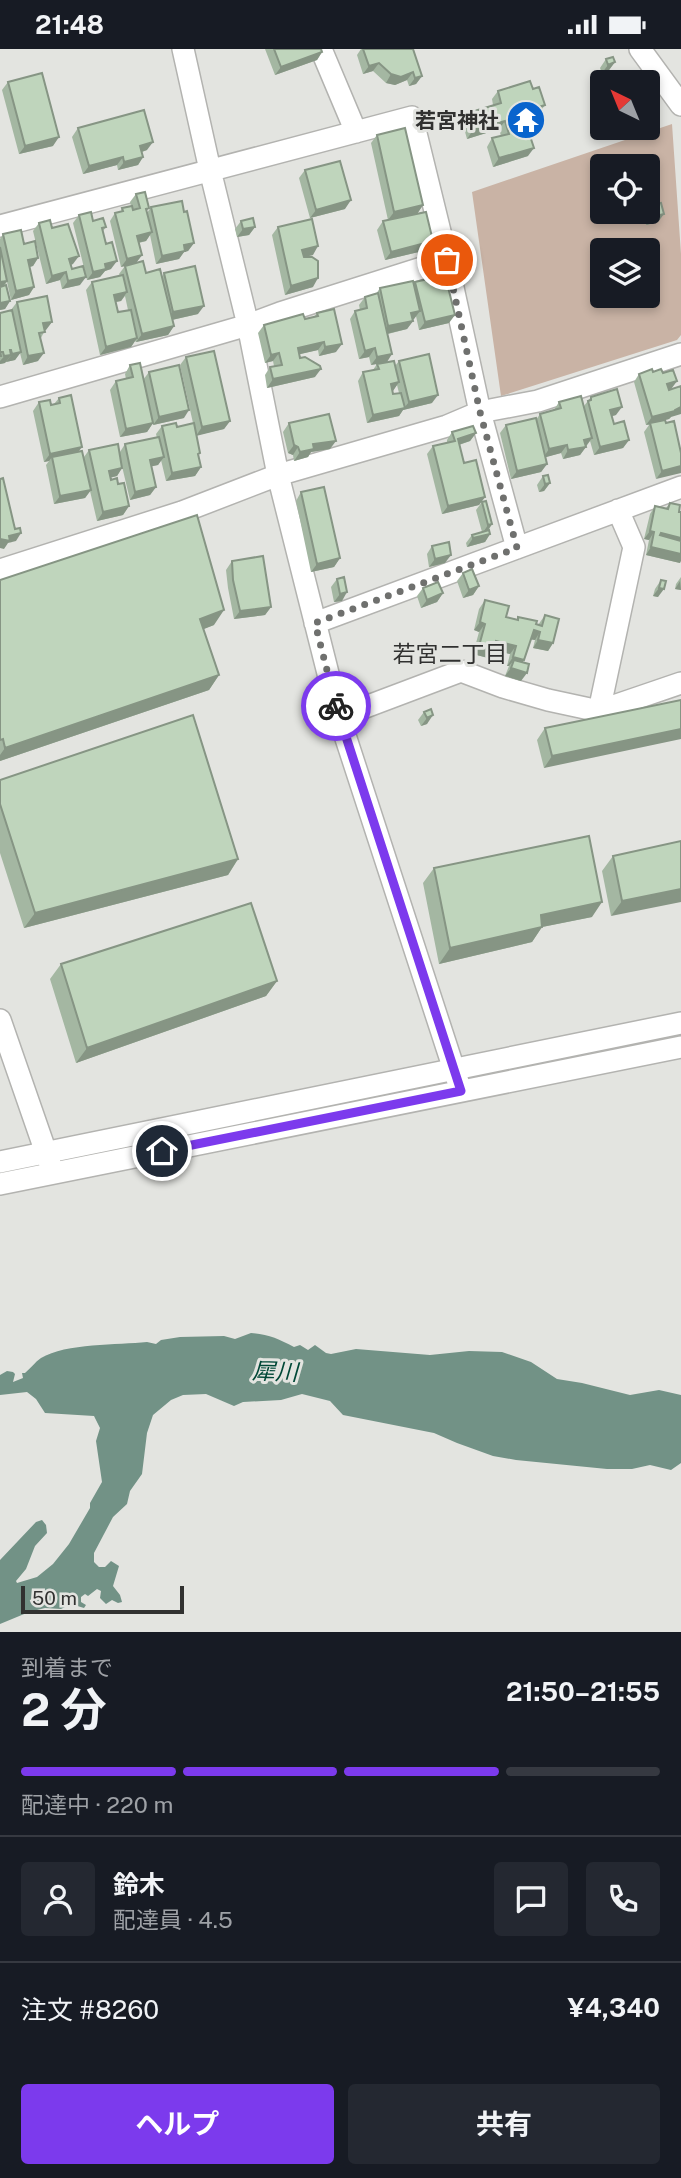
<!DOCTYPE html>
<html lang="ja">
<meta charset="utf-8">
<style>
:root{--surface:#171b24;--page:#242831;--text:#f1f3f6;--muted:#9ea1a6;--line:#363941;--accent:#7c3aed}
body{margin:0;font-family:"Public Sans","Noto Sans JP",sans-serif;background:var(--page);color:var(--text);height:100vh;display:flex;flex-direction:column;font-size:26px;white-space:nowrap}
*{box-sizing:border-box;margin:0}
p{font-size:23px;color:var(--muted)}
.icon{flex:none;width:38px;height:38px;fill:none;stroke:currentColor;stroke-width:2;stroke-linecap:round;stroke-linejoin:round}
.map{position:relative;height:1583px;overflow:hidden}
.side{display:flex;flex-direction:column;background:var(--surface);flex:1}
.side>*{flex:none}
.needle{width:46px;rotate:317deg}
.tools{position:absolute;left:590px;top:21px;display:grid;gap:14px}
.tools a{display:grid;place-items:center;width:70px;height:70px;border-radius:7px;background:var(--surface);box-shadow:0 4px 10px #0003;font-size:35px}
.scale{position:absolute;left:21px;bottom:18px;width:163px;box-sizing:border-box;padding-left:7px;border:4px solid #313130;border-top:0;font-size:19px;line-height:24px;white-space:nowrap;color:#313130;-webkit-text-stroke:5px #e3e4e0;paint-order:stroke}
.pin{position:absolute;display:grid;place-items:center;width:60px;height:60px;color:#fff;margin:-30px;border:4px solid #fff;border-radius:50%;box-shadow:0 2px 7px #0007}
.courier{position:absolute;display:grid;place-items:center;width:70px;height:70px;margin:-35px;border:5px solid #7c3aed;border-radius:50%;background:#fff;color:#222;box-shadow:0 2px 9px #0007}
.overview em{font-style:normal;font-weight:700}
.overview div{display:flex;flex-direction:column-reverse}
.overview{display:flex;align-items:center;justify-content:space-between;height:119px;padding:0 21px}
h1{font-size:46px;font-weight:700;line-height:52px}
.bar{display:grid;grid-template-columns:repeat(4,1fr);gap:10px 7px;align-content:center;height:84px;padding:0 21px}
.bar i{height:9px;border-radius:5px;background:var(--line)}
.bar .active{background:var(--accent)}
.bar p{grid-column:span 4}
.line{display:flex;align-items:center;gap:18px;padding:0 21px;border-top:2px solid var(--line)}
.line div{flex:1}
.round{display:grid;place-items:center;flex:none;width:74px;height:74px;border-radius:7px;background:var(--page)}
.button{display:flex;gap:14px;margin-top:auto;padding:14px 21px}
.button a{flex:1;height:80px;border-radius:7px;background:var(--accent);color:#fff;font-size:28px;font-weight:700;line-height:80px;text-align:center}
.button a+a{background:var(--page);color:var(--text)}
.status{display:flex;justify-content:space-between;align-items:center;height:49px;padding:0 35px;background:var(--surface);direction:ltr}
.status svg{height:19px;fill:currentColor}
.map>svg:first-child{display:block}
.green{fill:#c9b3a5;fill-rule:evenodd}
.water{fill:#729286}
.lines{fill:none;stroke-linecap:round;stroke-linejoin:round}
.minor-casing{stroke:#b3b3b0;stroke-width:24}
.minor{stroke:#fff;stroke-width:21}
.wall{fill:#a4b7a2;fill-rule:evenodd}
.shaded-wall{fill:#869584}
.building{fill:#bfd5bc;stroke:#869584;stroke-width:2}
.done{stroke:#6f706e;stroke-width:7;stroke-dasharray:0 12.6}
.route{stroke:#7c3aed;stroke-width:9}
.labels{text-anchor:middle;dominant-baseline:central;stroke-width:6;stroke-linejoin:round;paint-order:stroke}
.poi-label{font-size:21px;font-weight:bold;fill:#313130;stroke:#e3e4e0;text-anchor:end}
.neighbourhood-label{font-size:23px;fill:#313130;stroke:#e3e4e0}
.water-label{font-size:23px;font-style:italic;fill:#004837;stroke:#e3e4e0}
</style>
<div class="status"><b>21:48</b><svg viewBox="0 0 49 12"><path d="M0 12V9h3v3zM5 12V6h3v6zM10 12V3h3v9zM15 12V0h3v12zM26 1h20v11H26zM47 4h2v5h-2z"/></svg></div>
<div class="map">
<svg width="681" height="1583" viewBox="0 0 681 1583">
<rect width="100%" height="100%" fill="#e3e4e0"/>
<path class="green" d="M672 75 681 205V286L677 291 501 347 472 143ZM602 117H648V163H602ZM602 201H648V247H602Z"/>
<path class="water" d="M251 1284C268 1285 279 1290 294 1298L300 1296 308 1301 315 1296 326 1304 331 1305 356 1300 430 1306 469 1302 502 1303 531 1313 557 1330 582 1334 630 1346 659 1341 681 1346V1414L671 1421 650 1416 632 1420H607L516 1411 493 1407 457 1394 434 1384 343 1366 330 1352 302 1345 281 1351 243 1353 234 1357 206 1345 183 1346 171 1351 153 1366 147 1384 142 1425 130 1442 127 1455 113 1468 94 1504V1513L99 1518H105L111 1512 119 1517 113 1537 120 1546 122 1553 118 1554 112 1551 106 1555 100 1549 101 1542 97 1540 88 1547 85 1545 81 1548V1553L86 1556 84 1559 71 1555 61 1560 45 1559 29 1563 0 1575V1511L36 1473 42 1471 46 1476 47 1484 35 1497 26 1520 16 1532 17 1534 37 1528 53 1515 69 1495 90 1459V1454L102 1433 96 1392 100 1379 94 1367 45 1364 36 1350 27 1343 0 1346V1326L7 1322 13 1323 15 1325 13 1333 23 1329 22 1324H25C31 1319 35 1313 41 1309 66 1294 118 1296 147 1293L156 1295 161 1291 180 1288 224 1287 235 1290Z"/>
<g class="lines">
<g class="minor-casing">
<path id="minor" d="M183 0 210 121 248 276 278 426 339 668 461 1042
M321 0 356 83
M640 0 681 56
M0 177 412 68 447 211 480 363 517 499
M0 348 248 276 280 264 447 211
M0 521 182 463 278 426 447 377 480 363 538 352 681 305
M315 574 681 438
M599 662 634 498 618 461
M339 668 461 622 503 638 548 651 599 662 681 634
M0 971 51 1118
M0 1113 681 974
M0 1135 681 998"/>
</g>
<use href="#minor" class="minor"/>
</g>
<path class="wall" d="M265 0H321L322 3 317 11 275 26Z
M361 0H413L422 27 416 35 409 37 407 31 395 36 386 34 373 22 363 25 357 6Z
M606 10 615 13 609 21 602 24 600 19Z
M8 33 53 97 19 105 2 41Z
M533 40 545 56 540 63 536 77 528 80V107L493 118 487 98 492 89 501 87 499 80 467 90 462 72 468 64 493 56 492 50 498 42Z
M78 79 147 101 142 103 143 108 138 116 118 121 117 116 83 125 72 88Z
M377 86 423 156 417 165 433 192 427 201 385 211 377 181 383 172 388 171 371 94Z
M305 121 345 160 310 169 299 129Z
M136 145 149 159 146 163 147 164 151 158 184 163 194 194 188 202 184 203 179 210 156 215 150 186 146 192 139 194 142 206 136 214 146 224 162 228 164 224 198 265 172 271 174 277 168 286 136 293 135 292 131 298 100 306 86 241 92 233 120 227 119 225 125 217 121 218 110 172 115 164 120 163 122 159 131 157 130 153ZM125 247 128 261 118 263 116 253 121 252Z
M649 156 658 173 646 176 643 164 645 163H648V158Z
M79 166 106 178 103 182 111 220 105 222 100 228 87 231 73 174Z
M241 172 255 178 249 186 237 188 235 180Z
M39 174 52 179 73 215 71 216 72 220 80 236 62 240 60 231 46 235 33 182Z
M278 178 313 206 304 208 313 238 285 246 272 186Z
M3 185 24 195 38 209 33 217 29 218 34 238 29 246 11 251 7 233 4 237 10 252 5 260 0 261V190Z
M415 233 449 274 419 281 416 267 413 271V272L407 280 388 285 387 313 371 316 369 308 359 310 350 270 355 262 360 261 359 256 365 248 376 245 380 239 414 235Z
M17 253 52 273 45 281 41 289 38 312 23 316 20 304 15 311 6 313V312L5 314 0 315V264L11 261Z
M317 264 336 303 319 307 318 301 300 305V309L315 328 267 339 265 326 270 318 274 317 273 312 265 314 258 284 264 276 305 270 314 268Z
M186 308 230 372 224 380 197 386 198 407 201 418 195 427 166 432 161 411 158 416 151 417 156 438 150 446 130 451 121 413 122 419 117 427 110 429 111 431 118 435 129 457 123 466 97 472 90 442 85 449 54 455 46 416 49 412 44 413 33 362 39 353 51 356 54 355 59 349 79 402 84 408 89 401 120 403 125 395 157 389 156 385 162 377 177 378 193 374 180 316Z
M399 312 432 354 403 361 399 367 367 374 358 332 363 323 373 321 377 315 395 317ZM397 336 399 344 393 345 392 342Z
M130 316 143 331 149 323 184 369 153 376V374L147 383 120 388 110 341 116 332 126 330 125 325Z
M653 323 677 332 671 340V368L669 370 665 371 681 404 656 430 644 383 649 376H646L634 333 639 325Z
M591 348 616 366 612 367 614 375 629 391 623 399 594 406 590 392 580 406 563 410 561 404 545 408 547 415 541 423 511 430 500 384 506 376 536 371 540 365 554 361 559 353 584 357Z
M289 374 330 400 311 403 308 408 294 412 293 406 288 404 283 383Z
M452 383 476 384 470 392 459 396 464 414 485 448 479 456 442 465 427 405 433 397 447 394V391Z
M543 427 550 434 544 442 539 443 537 436Z
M301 443 340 509 334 518 311 523 296 452Z
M482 453 492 475 488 482 490 485 485 493 467 498 466 494 472 486 482 483 476 461Z
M670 454 679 463 680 514 646 506 649 491 644 490 650 465 655 457 666 459Z
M432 497 445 514 429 518 427 505Z
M232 512 271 558 265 566 234 570 228 539 226 521Z
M463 524 479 537 473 546 463 549 457 532Z
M681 528V541L675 540 676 535Z
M337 530 342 552 334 553 331 538Z
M0 531 214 576 203 580 219 626 209 641 0 712Z
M661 531 658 548 653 547 655 540Z
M423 539 443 544 437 553 421 559 417 547Z
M485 551 506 568 517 571 518 568 538 576 545 566 553 594 548 602 533 599 535 591 531 590 523 613 521 632 505 627 509 617H507L510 605 493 601 488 609 473 605 479 583 474 581 479 560Z
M681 651 544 719 537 691 545 679Z
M431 660 427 675 421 677 418 671 424 663Z
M0 731 238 810 228 826 24 879 0 804Z
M681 792 611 867 602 822 613 807Z
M434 819 592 868 542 878 532 893 439 915 423 834Z
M61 915 277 932 266 947 76 1014 50 930Z"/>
<path class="shaded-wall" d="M322 3 317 11 275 26 281 18Z
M615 13 609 21 602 24 608 16Z
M379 14 373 22 363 25 369 17Z
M413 23 407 31 395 36 386 34 391 25Z
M422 27 416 35 409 37 415 29Z
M542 69 536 77 513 84 519 76Z
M505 72 499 80 467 90 473 81Z
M59 88 53 97 19 105 25 97Z
M153 93 147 101 135 105 140 97Z
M534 99 528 107 493 118 499 109Z
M123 108 117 116 83 125 89 117Z
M143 108 138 116 118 121 124 113Z
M351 151 345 160 310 169 316 161Z
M423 156 417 165 388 171 394 163Z
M664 165 658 173 646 176 652 168Z
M255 178 249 186 237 188 243 180Z
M152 183 146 192 131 195 137 187Z
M433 192 427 201 385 211 391 203Z
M194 194 188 202 184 203 179 210 156 215 162 207 184 196Z
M318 197 313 206 296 210 302 201Z
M142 206 136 214 121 218 127 210Z
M79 207 73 215 63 218 69 210Z
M38 209 33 217 22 220 28 211Z
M117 212 111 220 105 222 100 228 87 231 93 223 105 215Z
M66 223 60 231 46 235 52 227Z
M86 228 80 236 62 240 68 232Z
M318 229 313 238 285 246 291 237Z
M7 232 1 240H0V233Z
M34 238 29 246 11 251 16 242Z
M127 243 121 252 109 254 114 246Z
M10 252 5 260 0 261V254Z
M204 257 198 265 167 272 173 263Z
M420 262 414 270 405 272 411 264Z
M455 266 449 274 419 281 425 273Z
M413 272 407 280 382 286 388 277Z
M52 273 46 281 38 282 43 274Z
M174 277 168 286 136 293 142 285Z
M137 289 131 298 100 306 106 298Z
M324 293 318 301 292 307 298 299Z
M342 295 336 303 319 307 325 298Z
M375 299 369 308 359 310 365 302Z
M10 301H11L7 306H11L5 314 0 315V312Z
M21 303 15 311 6 313 12 305Z
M44 304 38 312 23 316 28 307Z
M279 304 273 312 265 314 271 306Z
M392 305 387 313 371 316 377 308Z
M321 320 315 328 267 339 273 330Z
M677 332 671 340 661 344 667 335Z
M399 333 393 342 385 343 391 335Z
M438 346 432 354 403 361 399 367 367 374 373 366 404 359 409 353Z
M622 358 616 366 605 369 610 361Z
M681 358V365L671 368 669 370 646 376 652 368Z
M189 361 184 369 153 376 159 368Z
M230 372 224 380 196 387 202 378Z
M153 374 147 383 120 388 126 380Z
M476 384 470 392 452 398 458 390Z
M592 389 586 397 584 391Z
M629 391 623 399 594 406 600 398Z
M336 392 330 400 311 403 308 408 294 412 300 403 313 395Z
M294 396 298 398 293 406 288 404Z
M567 396 561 404 543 409 549 400Z
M82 398 76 406 52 408 49 412 44 413 50 405Z
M586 398 580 406 563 410 568 401Z
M164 408 158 416 144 419 150 411Z
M547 415 541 423 511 430 517 422Z
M681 417V424L656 430 662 422Z
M201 418 195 427 166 432 172 424Z
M122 419 117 427 103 430 109 422Z
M550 434 544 442 539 443 545 435Z
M156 438 150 446 130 451 135 443Z
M91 441 85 449 54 455 60 447Z
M485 448 479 456 442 465 448 457Z
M129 457 123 466 97 472 103 463Z
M492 475 486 484 482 485 488 476Z
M650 482 654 483 649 491 644 490Z
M21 484 16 492 8 494 4 500 0 499V490L9 487Z
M661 484 681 489V499L655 493Z
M490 485 485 493 467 498 473 489Z
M651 498 681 505V512L680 514 646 506Z
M451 506 445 514 429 518 435 510Z
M340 509 334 518 311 523 317 515Z
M680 532 681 541 675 540Z
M479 537 473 546 463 549 469 541Z
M659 539 664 540 658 548 653 547Z
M347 543 342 552 334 553 340 545Z
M443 544 437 553 421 559 427 551Z
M271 558 265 566 234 570 240 562Z
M224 561 214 576 189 586 200 570Z
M480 573 485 575 479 583 474 581Z
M534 581 540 583 535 591 528 590Z
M538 591 553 594 548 602 533 599Z
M496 592 516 597 510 605 493 601 488 609 473 605 479 597Z
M513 608 524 611 519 620 514 611 509 617H507Z
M511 619 527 624 521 632 505 627Z
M219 626 209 641 0 712V706L5 699Z
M433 666 427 675 421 677 427 669Z
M681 680V690L544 719 552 707Z
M238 810 228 826 24 879 35 864Z
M681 840V853L611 867 622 852Z
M602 853 592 868 542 878 532 893 439 915 450 899 541 866Z
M277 932 266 947 76 1014 87 999Z"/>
<path class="building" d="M274 0H321L322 3 281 18Z
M363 0H413L422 27 415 29 413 23 401 28 391 25 379 14 369 17Z
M613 8 615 13 608 16 606 10Z
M42 24 59 88 25 97 8 33Z
M530 32 533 40 539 38 545 56 539 58 542 69 519 76 520 80 527 78 534 99 499 109 492 89 509 85 505 72 473 81 468 64 501 54 498 42Z
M144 61 153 93 140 97 143 108 124 113 123 108 89 117 78 79Z
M405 79 423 156 394 163 377 86Z
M340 112 351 151 316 161 305 121Z
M145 143 149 159 146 160 152 183 137 187 142 206 127 210 115 164 123 162 122 159 132 157 133 161 140 159 136 145Z
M182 152 184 163 187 162 194 194 184 196 185 202 162 207 151 158Z
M661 154 664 165 652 168 649 156Z
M91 163 93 172 103 169 106 178 102 179 106 195 112 193 117 212 105 215 106 220 93 223 79 166Z
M426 163 433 192 391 203 383 172Z
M253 169 255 178 243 180 241 172Z
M312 170 318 197 302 201 304 208H312L318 212V229L291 237 278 178Z
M50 171 52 179 68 175 79 207 69 210 72 220 83 217 86 228 68 232 66 223 52 227 39 174Z
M21 181 24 195 35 192 38 209 28 211 34 238 16 242 3 185Z
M0 198 7 232 0 233Z
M143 212 146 224 160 220 174 277 142 285 125 217Z
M195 217 204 257 173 263 164 224Z
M123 226 127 243 114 246 118 263 131 261 137 289 106 298 92 233Z
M445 226 455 266 425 273 415 233Z
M413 232 420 262 411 264 413 272 388 277 380 239Z
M6 236 10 252 0 254V238Z
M378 244 392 305 377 308 375 299 365 302 355 262 367 259 365 248Z
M47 247 52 273 43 274 45 283 39 284 44 304 28 307 17 253Z
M334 260 342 295 325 298 324 293 298 299 300 309 305 308 320 317 321 320 273 330 270 318 282 316 279 304 271 306 264 276 303 265 305 270 318 267 317 264Z
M12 261 21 303 12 305 11 301H10L11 306 4 307 3 303H0L1 307H0V264Z
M214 302 230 372 202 378 186 308Z
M429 305 438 346 409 353 399 312Z
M394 312 399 333 391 335 393 345 401 344 405 359 373 366 363 323 379 320 377 315Z
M140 314 153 374 126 380 116 332 133 328 130 316Z
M179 316 189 361 159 368 149 323Z
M652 320 653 323 661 320 663 324 673 321 677 332 667 335 669 341 681 337V358L675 361V362L652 368 639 325Z
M617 340 622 358 610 361 614 375 624 372 629 391 600 398 588 352 591 351V348Z
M71 346 82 398 50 405 39 353 50 351 51 356 60 354 59 349Z
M581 347 592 389 584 391 586 398 568 401 567 396 549 400 540 365 561 359 559 353Z
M329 365 336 392 313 395 314 400 300 403 298 398 294 396 289 374Z
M536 369 547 415 517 422 506 376Z
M665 371 666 374 674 372 681 404V417L662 422 650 374Z
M176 374 177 378 194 374 200 404 198 405 201 418 172 424 162 377Z
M473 377 476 384 458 390 464 414 476 411 485 448 448 457 433 397 455 392 452 383Z
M159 388 164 408 150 411 156 438 135 443 125 395Z
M118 395 122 419 109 422 111 431 117 429 118 435 124 434 129 457 103 463 89 401Z
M82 402 91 441 60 447 52 408Z
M548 426 550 434 545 435 543 427Z
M3 429 15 480 20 479 21 484 9 487 10 492 0 490V430Z
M324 438 340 509 317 515 301 443Z
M486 452 492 475 488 476 482 453Z
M670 454 680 456 679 463H681V489L661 484 660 486 681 492V505L651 498 654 483 650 482 655 457 668 460Z
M197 466 224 561 200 570 219 626 5 699 3 690 0 691V531Z
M489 481 490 485 473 489 472 486Z
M449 493 451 506 435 510 432 497Z
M263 507 271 558 240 562 233 531 232 512Z
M472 520 479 537 469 541 463 524Z
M344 528 347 543 340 545 337 530Z
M661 531 666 532 664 540 659 539Z
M438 533 443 544 427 551 423 539Z
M485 551 509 557 506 568 518 571V568L537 572 536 575 542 577 545 566 559 570 553 594 538 591 540 583 534 581 524 611 513 608 516 597 496 592 494 601 479 597 485 575 480 573Z
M514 611 529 615 527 624 511 619Z
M681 651V680L552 707 545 679Z
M431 660 433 666 427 669 424 663Z
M193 666 238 810 35 864 0 755V731Z
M589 787 602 853 541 866 542 878 450 899 434 819Z
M681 792V840L622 852 613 807Z
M251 854 277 932 87 999 61 915Z"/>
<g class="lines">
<path class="done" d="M336 657 315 574 517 499 480 363 447 211"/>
<path class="route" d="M162 1102 461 1042 336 657"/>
</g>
<defs>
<g id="temple-disc" transform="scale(2.0125)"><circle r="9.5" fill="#0964cd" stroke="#e3e4e0"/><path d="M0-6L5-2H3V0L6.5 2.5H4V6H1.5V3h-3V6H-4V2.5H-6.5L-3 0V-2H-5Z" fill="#fff"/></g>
</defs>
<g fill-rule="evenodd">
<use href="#temple-disc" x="526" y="71"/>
</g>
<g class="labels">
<g class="poi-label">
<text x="499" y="71">若宮神社</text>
</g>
<g class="neighbourhood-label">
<text x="450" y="604">若宮二丁目</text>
</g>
<g class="water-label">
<text transform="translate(275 1322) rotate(2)">犀川</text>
</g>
</g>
</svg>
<div class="tools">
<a><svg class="needle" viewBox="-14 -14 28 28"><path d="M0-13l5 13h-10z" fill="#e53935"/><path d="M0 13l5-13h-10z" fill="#9ea1a6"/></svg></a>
<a><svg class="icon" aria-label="locate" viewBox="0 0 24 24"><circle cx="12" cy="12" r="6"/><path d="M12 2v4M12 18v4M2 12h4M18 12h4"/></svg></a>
<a><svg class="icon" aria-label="layers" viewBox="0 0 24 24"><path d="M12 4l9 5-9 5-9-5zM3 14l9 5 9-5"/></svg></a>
</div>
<div class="scale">50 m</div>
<div class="pin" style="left:447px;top:211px;background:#ea580c"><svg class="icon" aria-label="bag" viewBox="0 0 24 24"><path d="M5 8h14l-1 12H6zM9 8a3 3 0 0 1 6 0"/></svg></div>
<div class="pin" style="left:162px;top:1102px;background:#1f2937"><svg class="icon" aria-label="home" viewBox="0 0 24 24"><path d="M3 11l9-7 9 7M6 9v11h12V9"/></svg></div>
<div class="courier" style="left:336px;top:657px"><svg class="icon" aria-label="bike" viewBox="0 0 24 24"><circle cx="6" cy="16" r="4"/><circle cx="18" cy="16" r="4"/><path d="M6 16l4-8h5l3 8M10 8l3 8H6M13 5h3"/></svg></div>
</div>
<section class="side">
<div class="overview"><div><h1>2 分</h1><p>到着まで</p></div><em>21:50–21:55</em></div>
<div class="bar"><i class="active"></i><i class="active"></i><i class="active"></i><i></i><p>配達中 · 220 m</p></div>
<div class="line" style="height:126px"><a class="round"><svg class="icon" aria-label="person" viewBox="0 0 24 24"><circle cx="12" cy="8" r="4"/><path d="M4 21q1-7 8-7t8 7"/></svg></a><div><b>鈴木</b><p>配達員 · 4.5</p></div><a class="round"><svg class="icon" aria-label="chat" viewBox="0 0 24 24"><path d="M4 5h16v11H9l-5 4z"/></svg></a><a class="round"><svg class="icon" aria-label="phone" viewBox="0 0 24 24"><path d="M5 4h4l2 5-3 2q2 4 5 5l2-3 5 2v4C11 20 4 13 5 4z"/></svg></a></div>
<div class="line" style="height:91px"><div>注文 #8260</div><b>¥4,340</b></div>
<div class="button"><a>ヘルプ</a><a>共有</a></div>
</section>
